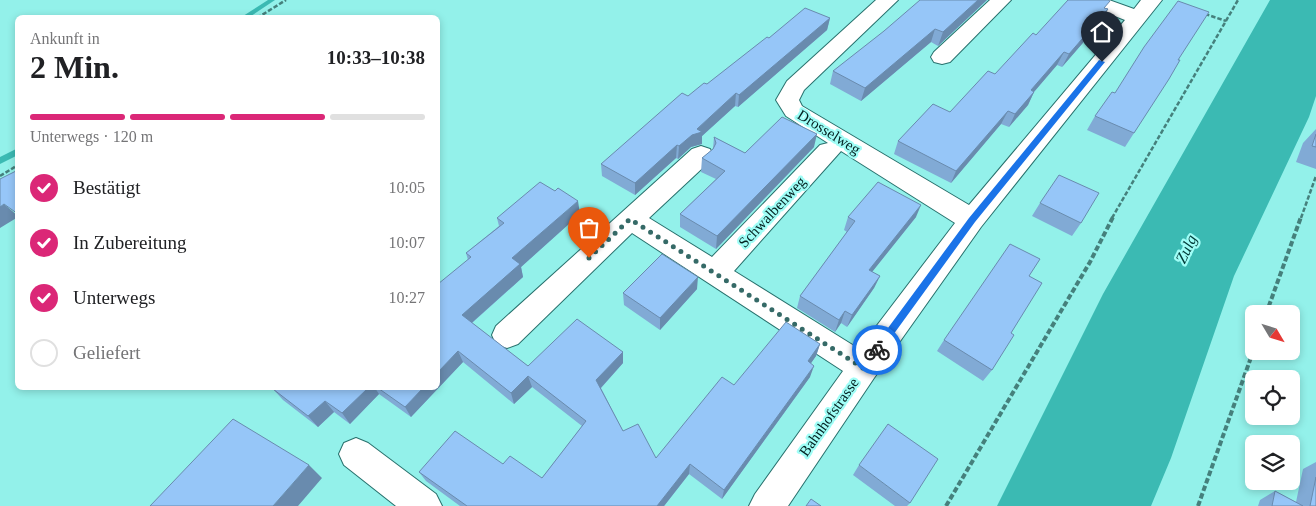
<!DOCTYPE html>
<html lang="de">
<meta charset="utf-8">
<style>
:root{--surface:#fff;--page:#f6f6f6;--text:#202124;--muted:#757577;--line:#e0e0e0;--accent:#db2777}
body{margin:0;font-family:Georgia,serif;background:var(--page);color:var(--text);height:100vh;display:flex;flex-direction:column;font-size:19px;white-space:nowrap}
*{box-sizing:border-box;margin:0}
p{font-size:16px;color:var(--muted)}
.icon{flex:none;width:28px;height:28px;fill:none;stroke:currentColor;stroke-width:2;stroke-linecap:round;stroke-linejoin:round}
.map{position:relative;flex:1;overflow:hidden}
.drawer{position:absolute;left:15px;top:15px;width:425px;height:375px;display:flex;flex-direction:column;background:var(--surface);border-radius:8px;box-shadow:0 2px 8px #0003}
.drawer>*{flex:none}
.needle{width:32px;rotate:128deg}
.tools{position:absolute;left:1245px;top:305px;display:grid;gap:10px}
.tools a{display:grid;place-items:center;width:55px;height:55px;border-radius:8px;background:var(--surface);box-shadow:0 2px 8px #0003;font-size:25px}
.pin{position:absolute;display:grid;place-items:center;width:42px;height:42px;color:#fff;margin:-51px -21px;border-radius:50% 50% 50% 0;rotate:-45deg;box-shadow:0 0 5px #0007}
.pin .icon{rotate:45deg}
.courier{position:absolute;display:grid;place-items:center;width:50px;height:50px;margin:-25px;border:4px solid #1a73e8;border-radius:50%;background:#fff;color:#222;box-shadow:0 1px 6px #0007}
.overview em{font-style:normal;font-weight:600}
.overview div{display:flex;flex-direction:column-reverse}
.overview{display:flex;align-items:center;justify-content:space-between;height:85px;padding:0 15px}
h1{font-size:32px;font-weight:600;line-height:38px}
.bar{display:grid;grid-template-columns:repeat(4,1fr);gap:8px 5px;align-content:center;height:60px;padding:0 15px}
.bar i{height:6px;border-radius:4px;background:var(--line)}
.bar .active{background:var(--accent)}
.bar p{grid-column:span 4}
ol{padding:0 15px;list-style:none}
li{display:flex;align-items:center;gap:15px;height:55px}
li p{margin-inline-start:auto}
li .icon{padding:5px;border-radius:50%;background:var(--accent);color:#fff;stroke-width:4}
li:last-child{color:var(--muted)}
li i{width:28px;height:28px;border:2px solid var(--line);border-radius:50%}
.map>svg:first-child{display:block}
.water{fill:#3bbab3}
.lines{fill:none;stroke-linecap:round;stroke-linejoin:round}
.stream{fill:#3bbab3;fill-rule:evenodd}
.minor-casing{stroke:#28716d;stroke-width:2}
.path-far1{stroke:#45807c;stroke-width:2.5;stroke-dasharray:4.5 2;stroke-linecap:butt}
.path{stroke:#45807c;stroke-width:4;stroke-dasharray:5.5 2.5;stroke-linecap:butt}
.minor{fill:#fff;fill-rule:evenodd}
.wall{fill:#81aad5}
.shaded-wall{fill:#698bae}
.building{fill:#96c6f8;stroke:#698bae}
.route{fill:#1a73e8}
.done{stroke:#356a67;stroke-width:5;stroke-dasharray:0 9}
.labels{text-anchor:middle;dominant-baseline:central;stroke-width:4.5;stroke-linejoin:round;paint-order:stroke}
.street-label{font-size:15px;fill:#032120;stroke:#a0fef7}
.water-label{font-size:16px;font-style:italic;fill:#003a37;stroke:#a0fef7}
</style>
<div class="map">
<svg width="1316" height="506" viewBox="0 0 1316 506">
<rect width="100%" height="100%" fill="#93f1ea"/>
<path class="water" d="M1270 0H1316V96L1309 117 1234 276 1171 458 1151 506H997L1103 294Z"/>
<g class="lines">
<path class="stream" d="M268 0H275L248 18H240Z
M18 148V155L0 164V157Z"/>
<g class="minor-casing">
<path id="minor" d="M876 0H898L804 90 799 100 802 106 969 205 1125 20 1084 4 1081 0H1109L1134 9 1141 0H1162L981 227 874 378 788 506H749L755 494 843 371 632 233 518 344 507 348 496 344 492 335 496 326 692 149 701 146 710 149 713 155 710 161 649 218 712 257 820 145 828 143 786 116 776 100 787 81ZM841 151 955 223 859 349 734 271Z
M990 0H1011L950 62 942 64 934 62 931 57 934 52Z
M356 438 368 443 436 494 442 506H396L344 465 339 454 344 443Z"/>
</g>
<path class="path-far1" d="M1205 14 1226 21
M257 18 286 0
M0 176 18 165
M1112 218 1238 0
M1301 218 1316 176"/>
<path class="path" d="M1266 314 1301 217
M946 506 1090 262 1113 217
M1198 506 1254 349"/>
<use href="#minor" class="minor"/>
</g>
<path class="wall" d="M987 0 938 46 931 42 861 101 830 84 833 71Z
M1106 8 1108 9 1101 22 1062 67 1057 65 1034 92 1028 105 1009 127 1001 124 951 183 894 154 898 141 950 112 995 74Z
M830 18 827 30 738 107 735 106 702 136V144L691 147 678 159 676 158 635 195 602 176 601 164 769 38Z
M1178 60 1134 133 1125 147 1087 130 1095 116 1115 93Z
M1316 129V169L1296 162 1303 143Z
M714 137 745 153 814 147 716 249 680 227V214L716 179 701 172 702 158 713 149Z
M1040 203 1081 223 1072 236 1032 216Z
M580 214 521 267 523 277 472 323 528 366 623 352V363L601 388 623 431 656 458 734 385 820 344 816 356 811 363 810 377 722 499 689 474 664 506H460L426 481 419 472 503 464 542 478 582 426 532 387 514 404 463 362 411 417 379 394 350 424 334 412 318 427 283 400 273 389 275 388H438L468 260 466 253 499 226 497 218Z
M848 217H916L872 272 880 276 874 288 847 327 841 323 835 332 797 308 800 296 847 232 844 230Z
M1029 276 1011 333 992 370 983 381 937 351 944 340Z
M697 289 660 330 624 305 623 293Z
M1316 462V506H1258L1260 500 1275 491 1296 502 1303 469Z
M859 465 910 503 907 506H895L853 475Z"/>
<path class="shaded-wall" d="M978 0H987L938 46 943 32Z
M1108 9 1101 22 1062 67 1069 54Z
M830 18 827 30 738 107 739 95Z
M935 29 931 42 861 101 865 88Z
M1064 52 1057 65 1027 100 1034 92 1028 105 1009 127 1015 114 1031 90Z
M736 93 735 106 702 136V144L691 147 678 159 679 146Z
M1008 111 1001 124 951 183 956 171Z
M817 134 814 147 716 249 717 236Z
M677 145 676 158 635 195V183Z
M578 201 580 214 521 267 523 277 467 327 462 315 512 258Z
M4 204 18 216V217L0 228V207Z
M921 205 916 217 864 282 869 270Z
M880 276 874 288 847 327 852 315Z
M698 277 697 289 660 330V318Z
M845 311 841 323 835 332 839 320Z
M820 344 816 356 804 373 808 361Z
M458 351 463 362 411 417 405 407 423 388H438V372Z
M623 352V363L598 391 596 380Z
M814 366 810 377 722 499 724 490Z
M528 376 532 387 514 404 511 393Z
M368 388H375L379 394 350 424 342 413Z
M325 401 334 412 318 427 308 416Z
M690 464 689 474 664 506H657Z
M309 465 322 478 298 506H273Z"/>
<path class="building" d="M920 0H978L943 32 935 29 865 88 833 71 884 31Z
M1068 0H1108L1110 1 1104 8 1108 9 1069 54 1064 52 1031 90 1034 92 1015 114 1008 111 956 171 898 141 933 104 950 112 988 71 995 74 1033 33 1036 35Z
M1178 1 1209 12 1178 60H1180L1169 79 1134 133 1095 116 1112 92 1115 93 1144 47Z
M805 8 830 18 739 95 736 93 697 129 702 132 692 135 679 146 677 145 635 183 601 164 682 93 688 96 704 83 707 84 767 37 769 38Z
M782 117 817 134 717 236 680 214 725 171 702 158 713 149 716 143 714 137 745 153Z
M1316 134V147L1312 146Z
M18 170V214L4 204 0 207V179Z
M1059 175 1099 193 1081 223 1040 203Z
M540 182 555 191 558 188 578 201 512 258 520 264 462 315 528 366 577 319 623 352 596 380 623 431 638 424 656 458 722 377 734 385 786 322 820 344 808 361 814 366 724 490 690 464 657 506H467L419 472 455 431 503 464 510 456 542 478 586 421 528 376 511 393 458 351 438 372V284L471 257 466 253 504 223 497 218Z
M878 182 921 205 869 270 880 276 852 315 845 311 839 320 800 296 855 221 848 217Z
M1010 244 1040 259 1029 276 1042 283 1011 333 1014 335 992 370 944 340Z
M662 254 698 277 660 318 623 293Z
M275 388H368L342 413 325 401 308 416 273 389Z
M378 388H423L405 407Z
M233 419 309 465 273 506H150Z
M888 424 938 459 910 503 859 465Z
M1316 477V506H1310Z
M1275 491 1303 506H1272Z
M811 499 821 506H806Z"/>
<path class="route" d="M1099 60 1105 62 975 222 880 353H874V347L969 218Z"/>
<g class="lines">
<path class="done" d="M589 258 630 219 863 368 877 350"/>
</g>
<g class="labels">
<g class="street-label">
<text transform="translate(829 132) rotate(32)">Drosselweg</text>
<text transform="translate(772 212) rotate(-47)">Schwalbenweg</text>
<text transform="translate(829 417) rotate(-55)">Bahnhofstrasse</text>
</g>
<g class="water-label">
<text transform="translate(1186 249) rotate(-65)">Zulg</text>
</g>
</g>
</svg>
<div class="tools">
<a><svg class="needle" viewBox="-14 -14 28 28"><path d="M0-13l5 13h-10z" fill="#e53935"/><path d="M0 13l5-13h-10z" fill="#757577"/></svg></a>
<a><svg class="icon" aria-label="locate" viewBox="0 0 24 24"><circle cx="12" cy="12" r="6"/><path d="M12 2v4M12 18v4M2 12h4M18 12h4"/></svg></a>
<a><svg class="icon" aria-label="layers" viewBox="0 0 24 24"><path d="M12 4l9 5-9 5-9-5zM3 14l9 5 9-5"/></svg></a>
</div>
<div class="pin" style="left:589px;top:258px;background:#ea580c"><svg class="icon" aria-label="bag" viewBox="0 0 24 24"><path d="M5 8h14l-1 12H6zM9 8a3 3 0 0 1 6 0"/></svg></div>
<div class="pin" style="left:1102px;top:62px;background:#1f2937"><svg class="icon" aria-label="home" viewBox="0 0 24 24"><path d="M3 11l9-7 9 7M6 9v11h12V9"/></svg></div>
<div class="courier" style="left:877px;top:350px"><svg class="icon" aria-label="bike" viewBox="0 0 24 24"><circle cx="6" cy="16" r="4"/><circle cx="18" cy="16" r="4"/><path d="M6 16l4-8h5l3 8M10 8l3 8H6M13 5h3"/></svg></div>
<section class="drawer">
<div class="overview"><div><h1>2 Min.</h1><p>Ankunft in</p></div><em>10:33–10:38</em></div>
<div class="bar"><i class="active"></i><i class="active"></i><i class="active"></i><i></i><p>Unterwegs · 120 m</p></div>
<ol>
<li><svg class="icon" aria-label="check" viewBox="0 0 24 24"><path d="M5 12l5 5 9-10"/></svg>Bestätigt<p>10:05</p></li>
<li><svg class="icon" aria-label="check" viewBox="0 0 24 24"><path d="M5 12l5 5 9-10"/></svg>In Zubereitung<p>10:07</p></li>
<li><svg class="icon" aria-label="check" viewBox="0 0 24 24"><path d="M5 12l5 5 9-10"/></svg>Unterwegs<p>10:27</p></li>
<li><i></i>Geliefert</li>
</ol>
</section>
</div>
